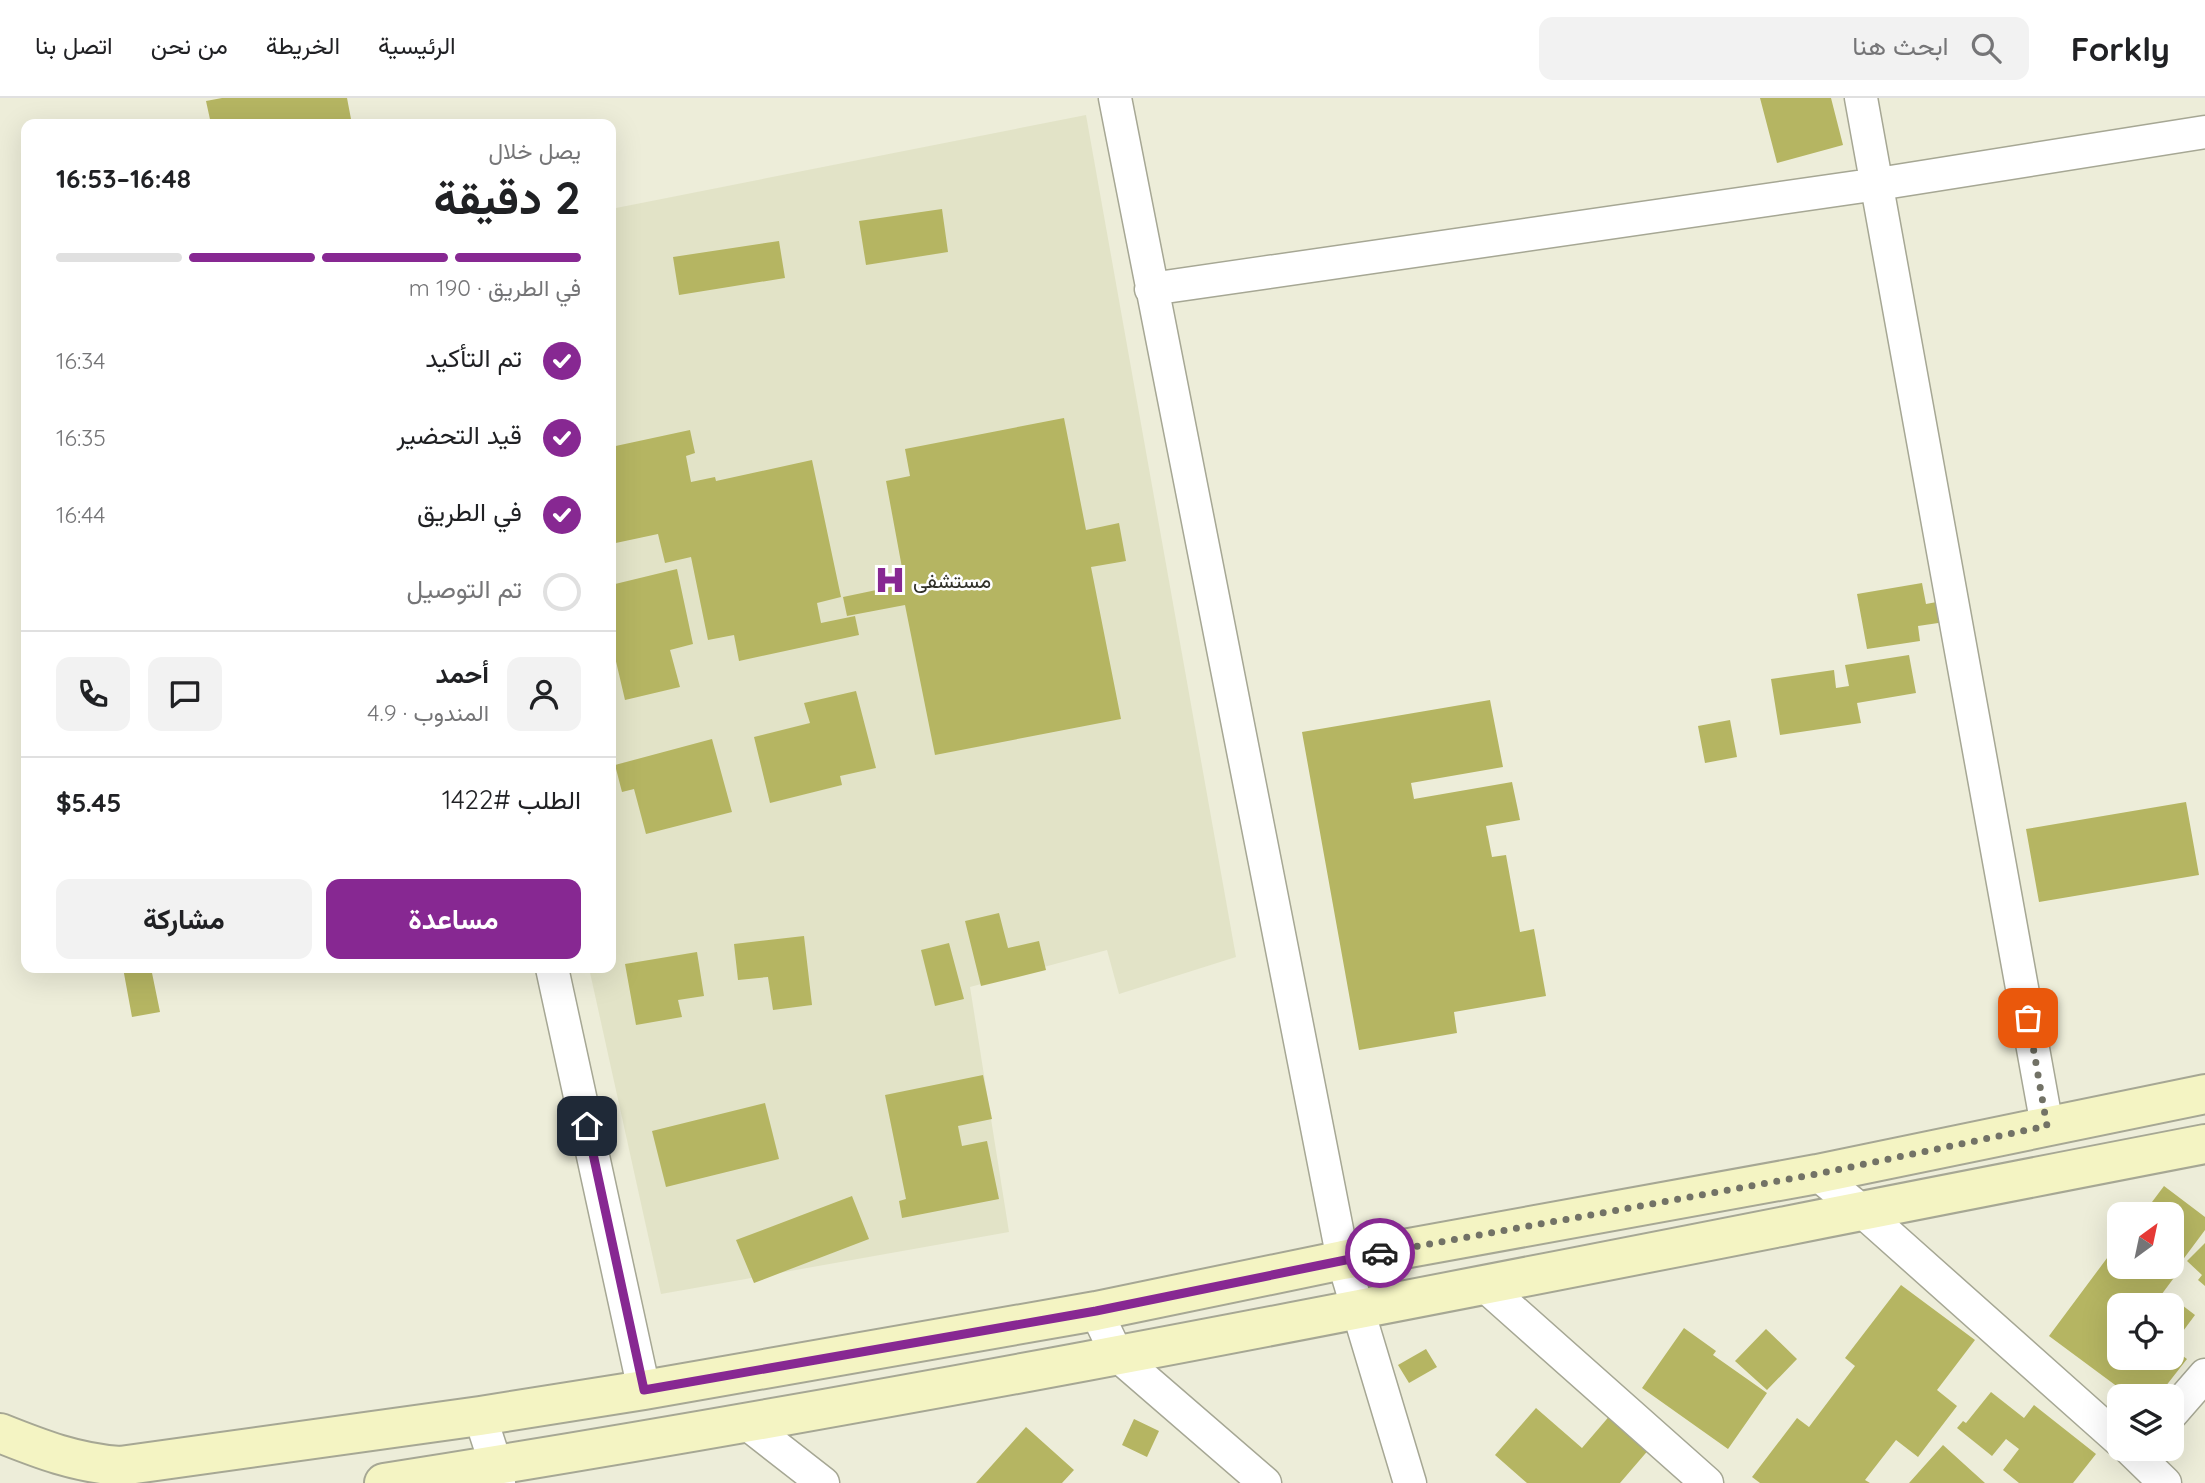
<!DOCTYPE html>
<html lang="ar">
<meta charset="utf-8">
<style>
:root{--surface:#fff;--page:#f2f2f2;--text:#202124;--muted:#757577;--line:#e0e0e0;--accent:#872892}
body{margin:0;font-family:Quicksand,Vazirmatn,sans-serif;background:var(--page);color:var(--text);direction:rtl;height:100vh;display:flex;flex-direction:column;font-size:26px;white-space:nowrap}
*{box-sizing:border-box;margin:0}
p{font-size:23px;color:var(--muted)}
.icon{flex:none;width:38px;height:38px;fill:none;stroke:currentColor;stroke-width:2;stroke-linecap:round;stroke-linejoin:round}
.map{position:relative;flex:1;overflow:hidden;direction:ltr}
.panel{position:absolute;left:21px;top:21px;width:595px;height:854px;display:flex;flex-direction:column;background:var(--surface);border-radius:14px;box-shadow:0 7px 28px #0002;direction:rtl}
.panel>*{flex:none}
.needle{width:46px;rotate:33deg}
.tools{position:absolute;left:2107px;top:1104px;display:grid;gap:14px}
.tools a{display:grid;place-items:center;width:77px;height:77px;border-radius:14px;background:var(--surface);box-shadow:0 7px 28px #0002;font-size:35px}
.pin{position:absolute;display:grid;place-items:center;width:60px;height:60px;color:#fff;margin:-30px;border-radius:14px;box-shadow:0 4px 10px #0006}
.courier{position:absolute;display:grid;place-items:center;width:70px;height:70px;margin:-35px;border:5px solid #872892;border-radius:50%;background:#fff;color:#222;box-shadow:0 2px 9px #0007}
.summary em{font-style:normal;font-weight:700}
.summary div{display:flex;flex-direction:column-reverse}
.summary{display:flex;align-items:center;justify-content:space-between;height:119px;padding:0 35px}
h1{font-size:46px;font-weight:700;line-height:52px}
.bar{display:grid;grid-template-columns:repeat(4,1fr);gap:10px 7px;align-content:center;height:84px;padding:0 35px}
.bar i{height:9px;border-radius:5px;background:var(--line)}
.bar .selected{background:var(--accent)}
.bar p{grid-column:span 4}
.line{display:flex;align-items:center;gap:18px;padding:0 35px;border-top:2px solid var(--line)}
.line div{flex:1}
.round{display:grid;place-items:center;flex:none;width:74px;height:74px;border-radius:14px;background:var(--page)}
ol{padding:0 35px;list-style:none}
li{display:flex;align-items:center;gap:21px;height:77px}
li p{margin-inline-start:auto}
li .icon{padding:7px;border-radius:50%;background:var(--accent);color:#fff;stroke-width:4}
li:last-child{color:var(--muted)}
li i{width:38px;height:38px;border:4px solid var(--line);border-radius:50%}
.primary-button{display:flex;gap:14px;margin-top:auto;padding:14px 35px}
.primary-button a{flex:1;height:80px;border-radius:14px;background:var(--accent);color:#fff;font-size:28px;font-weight:700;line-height:80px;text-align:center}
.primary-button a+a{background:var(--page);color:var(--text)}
header{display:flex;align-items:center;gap:42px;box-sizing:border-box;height:98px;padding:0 35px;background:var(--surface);border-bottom:2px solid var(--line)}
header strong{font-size:33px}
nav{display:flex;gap:38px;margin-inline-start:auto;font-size:24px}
.search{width:490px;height:63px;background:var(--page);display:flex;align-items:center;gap:18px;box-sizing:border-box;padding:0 24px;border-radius:14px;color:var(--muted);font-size:26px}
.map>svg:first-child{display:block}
.built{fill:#e2e3c7}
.building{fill:#b5b562}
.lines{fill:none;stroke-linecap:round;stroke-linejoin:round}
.minor-casing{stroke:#a6a794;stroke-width:35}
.secondary-casing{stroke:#a6a794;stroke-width:42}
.minor{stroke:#fff;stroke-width:32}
.secondary{stroke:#f4f4c3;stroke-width:38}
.done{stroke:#727266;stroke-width:7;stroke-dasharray:0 12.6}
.route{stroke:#872892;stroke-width:9}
.labels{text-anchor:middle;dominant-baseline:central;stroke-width:5;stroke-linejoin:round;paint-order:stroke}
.poi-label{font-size:21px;fill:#303028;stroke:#fff;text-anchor:start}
</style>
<header>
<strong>Forkly</strong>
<div class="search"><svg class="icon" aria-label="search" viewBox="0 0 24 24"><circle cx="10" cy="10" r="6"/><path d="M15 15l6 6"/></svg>ابحث هنا</div>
<nav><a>الرئيسية</a><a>الخريطة</a><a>من نحن</a><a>اتصل بنا</a></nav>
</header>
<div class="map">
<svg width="2205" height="1385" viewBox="0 0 2205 1385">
<rect width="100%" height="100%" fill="#ededd9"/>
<path class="built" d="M1086 17 1236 859 1119 896 1107 852 970 889 1009 1134 661 1196 589 870H611V111Z"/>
<path class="building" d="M222 0H347L351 21 326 26H211L206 3Z
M1760 0H1831L1843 47 1777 65Z
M942 111 948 154 866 167 859 123Z
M779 143 785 180 679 197 673 159Z
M1064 320 1086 432 1119 425 1126 463 1091 469 1121 621 935 657 905 507 847 518 843 499 905 486 886 383 910 378 905 351Z
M690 332 695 355 686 358 691 384 715 379 716 383 812 362 841 499 817 505 821 525 855 518 859 537 739 563 734 537 708 542 691 459 665 465 658 436 611 446V349Z
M677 471 693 546 670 552 680 589 625 602 611 542V487Z
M1922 485 1926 506 1942 503 1945 524 1918 528 1920 543 1867 551 1857 496Z
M1909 557 1916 595 1857 605 1861 625 1780 637 1771 581 1834 572 1836 590 1849 588 1845 567Z
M856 593 876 670 840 678 842 687 770 705 754 639 810 625 804 605Z
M1490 602 1503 669 1411 685 1414 701 1512 684 1520 722 1486 728 1492 759 1506 757 1520 834 1534 831 1546 898 1454 914 1457 935 1359 952 1302 634Z
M1730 622 1737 659 1705 665 1698 628Z
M712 641 732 714 646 736 634 691 622 694 615 667Z
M2186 704 2199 777 2039 804 2026 731Z
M999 815 1008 850 1039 843 1046 872 981 888 965 823Z
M804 838 812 907 773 912 768 879 738 882 734 846Z
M949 845 964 901 935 908 921 852Z
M697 854 704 898 678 902 682 919 636 927 625 866Z
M123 870H151L160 914 132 919Z
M983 977 992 1021 958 1028 962 1048 987 1043 999 1101 902 1120 899 1103 906 1101 885 997Z
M765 1005 779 1061 666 1089 652 1033Z
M2164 1088 2205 1119V1132L2173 1175 2176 1177 2153 1208H2119V1260H2172V1250L2187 1261 2158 1298H2130L2049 1238 2119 1144V1169H2172V1116H2143Z
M852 1098 869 1141 754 1185 736 1142Z
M2205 1145V1188L2198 1182 2202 1177 2187 1163Z
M1901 1187 1975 1242 1937 1292 1957 1308 1918 1359 1896 1342 1865 1382 1870 1385H1760L1752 1379 1797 1320 1809 1329 1855 1268 1845 1260Z
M2178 1204 2195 1217 2172 1248V1212Z
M1684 1230 1716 1253 1713 1257 1767 1295 1728 1351 1642 1290Z
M1766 1231 1797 1261 1767 1292 1735 1263Z
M1426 1251 1437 1269 1409 1285 1398 1267Z
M1991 1294 2024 1320 2034 1307 2096 1356 2073 1385H2019L2003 1372 2019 1351 2006 1341 1992 1358 1957 1330 1963 1323 1966 1325Z
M1618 1308 1657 1342 1620 1385H1527L1495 1357 1536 1310 1582 1350Z
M1134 1321 1159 1333 1147 1359 1122 1347Z
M1026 1329 1074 1372 1062 1385H976Z
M1943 1347 1985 1385H1909Z"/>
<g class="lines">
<g class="minor-casing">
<path id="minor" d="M1115 0 1343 1162 1410 1385
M1861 0 2047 1028
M1151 191 1878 86 2205 34
M552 870 644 1292
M1817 1076 1862 1113 2119 1342
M1484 1187 1707 1385
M1096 1213 1117 1257 1265 1385
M2172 1315 2205 1277
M480 1318 496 1367 499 1385
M746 1325 823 1385
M2130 1351 2165 1385"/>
</g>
<g class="secondary-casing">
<path id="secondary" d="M0 1335C40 1351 76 1365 120 1368L480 1318 644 1292 1096 1213 1343 1162 1817 1076 2205 996
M384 1385C994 1289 1599 1163 2205 1046"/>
</g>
<use href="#minor" class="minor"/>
<use href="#secondary" class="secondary"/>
</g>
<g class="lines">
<path class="done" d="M1380 1155 1817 1076 2047 1028 2028 920"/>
<path class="route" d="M587 1028 644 1292 1096 1213 1380 1155"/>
</g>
<defs>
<g id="hospital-bare" transform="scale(2.415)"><path d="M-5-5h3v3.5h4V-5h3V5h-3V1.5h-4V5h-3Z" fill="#872892" stroke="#fff" stroke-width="2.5" paint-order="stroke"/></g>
</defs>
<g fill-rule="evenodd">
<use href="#hospital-bare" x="890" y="482"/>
</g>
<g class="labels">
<g class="poi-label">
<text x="913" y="482">مستشفى</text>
</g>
</g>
</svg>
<div class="tools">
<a><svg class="needle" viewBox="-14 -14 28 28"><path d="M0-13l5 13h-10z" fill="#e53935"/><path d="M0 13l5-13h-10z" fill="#757577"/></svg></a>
<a><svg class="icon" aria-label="locate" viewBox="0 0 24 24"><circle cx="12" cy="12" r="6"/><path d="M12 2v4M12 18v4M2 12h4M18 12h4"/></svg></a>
<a><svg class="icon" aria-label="layers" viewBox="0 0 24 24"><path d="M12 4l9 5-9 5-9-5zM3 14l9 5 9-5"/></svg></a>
</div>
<div class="pin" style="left:2028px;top:920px;background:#ea580c"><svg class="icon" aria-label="bag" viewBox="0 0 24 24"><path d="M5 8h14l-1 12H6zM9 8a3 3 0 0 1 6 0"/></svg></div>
<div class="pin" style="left:587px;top:1028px;background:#1f2937"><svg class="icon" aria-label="home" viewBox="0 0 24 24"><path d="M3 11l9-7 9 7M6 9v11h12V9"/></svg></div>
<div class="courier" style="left:1380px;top:1155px"><svg class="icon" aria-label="car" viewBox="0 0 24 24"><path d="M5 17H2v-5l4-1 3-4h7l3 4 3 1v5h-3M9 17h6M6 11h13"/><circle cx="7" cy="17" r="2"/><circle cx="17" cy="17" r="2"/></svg></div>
<section class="panel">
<div class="summary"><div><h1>2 دقيقة</h1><p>يصل خلال</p></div><em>16:48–16:53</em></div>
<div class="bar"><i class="selected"></i><i class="selected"></i><i class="selected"></i><i></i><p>في الطريق · 190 m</p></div>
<ol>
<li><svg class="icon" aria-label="check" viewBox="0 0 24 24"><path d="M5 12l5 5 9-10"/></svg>تم التأكيد<p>16:34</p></li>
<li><svg class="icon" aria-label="check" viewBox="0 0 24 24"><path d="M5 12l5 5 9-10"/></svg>قيد التحضير<p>16:35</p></li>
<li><svg class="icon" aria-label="check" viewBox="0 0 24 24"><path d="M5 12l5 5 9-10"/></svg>في الطريق<p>16:44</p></li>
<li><i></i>تم التوصيل</li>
</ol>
<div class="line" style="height:126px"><a class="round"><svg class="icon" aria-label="person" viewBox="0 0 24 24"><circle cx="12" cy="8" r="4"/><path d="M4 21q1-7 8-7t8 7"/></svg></a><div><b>أحمد</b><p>المندوب · 4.9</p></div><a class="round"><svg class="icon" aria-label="chat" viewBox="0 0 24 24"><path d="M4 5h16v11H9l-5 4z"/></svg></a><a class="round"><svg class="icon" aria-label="phone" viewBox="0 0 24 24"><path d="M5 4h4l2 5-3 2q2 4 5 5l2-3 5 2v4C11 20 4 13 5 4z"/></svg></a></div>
<div class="line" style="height:91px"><div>الطلب #1422</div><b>$5.45</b></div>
<div class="primary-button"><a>مساعدة</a><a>مشاركة</a></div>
</section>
</div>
